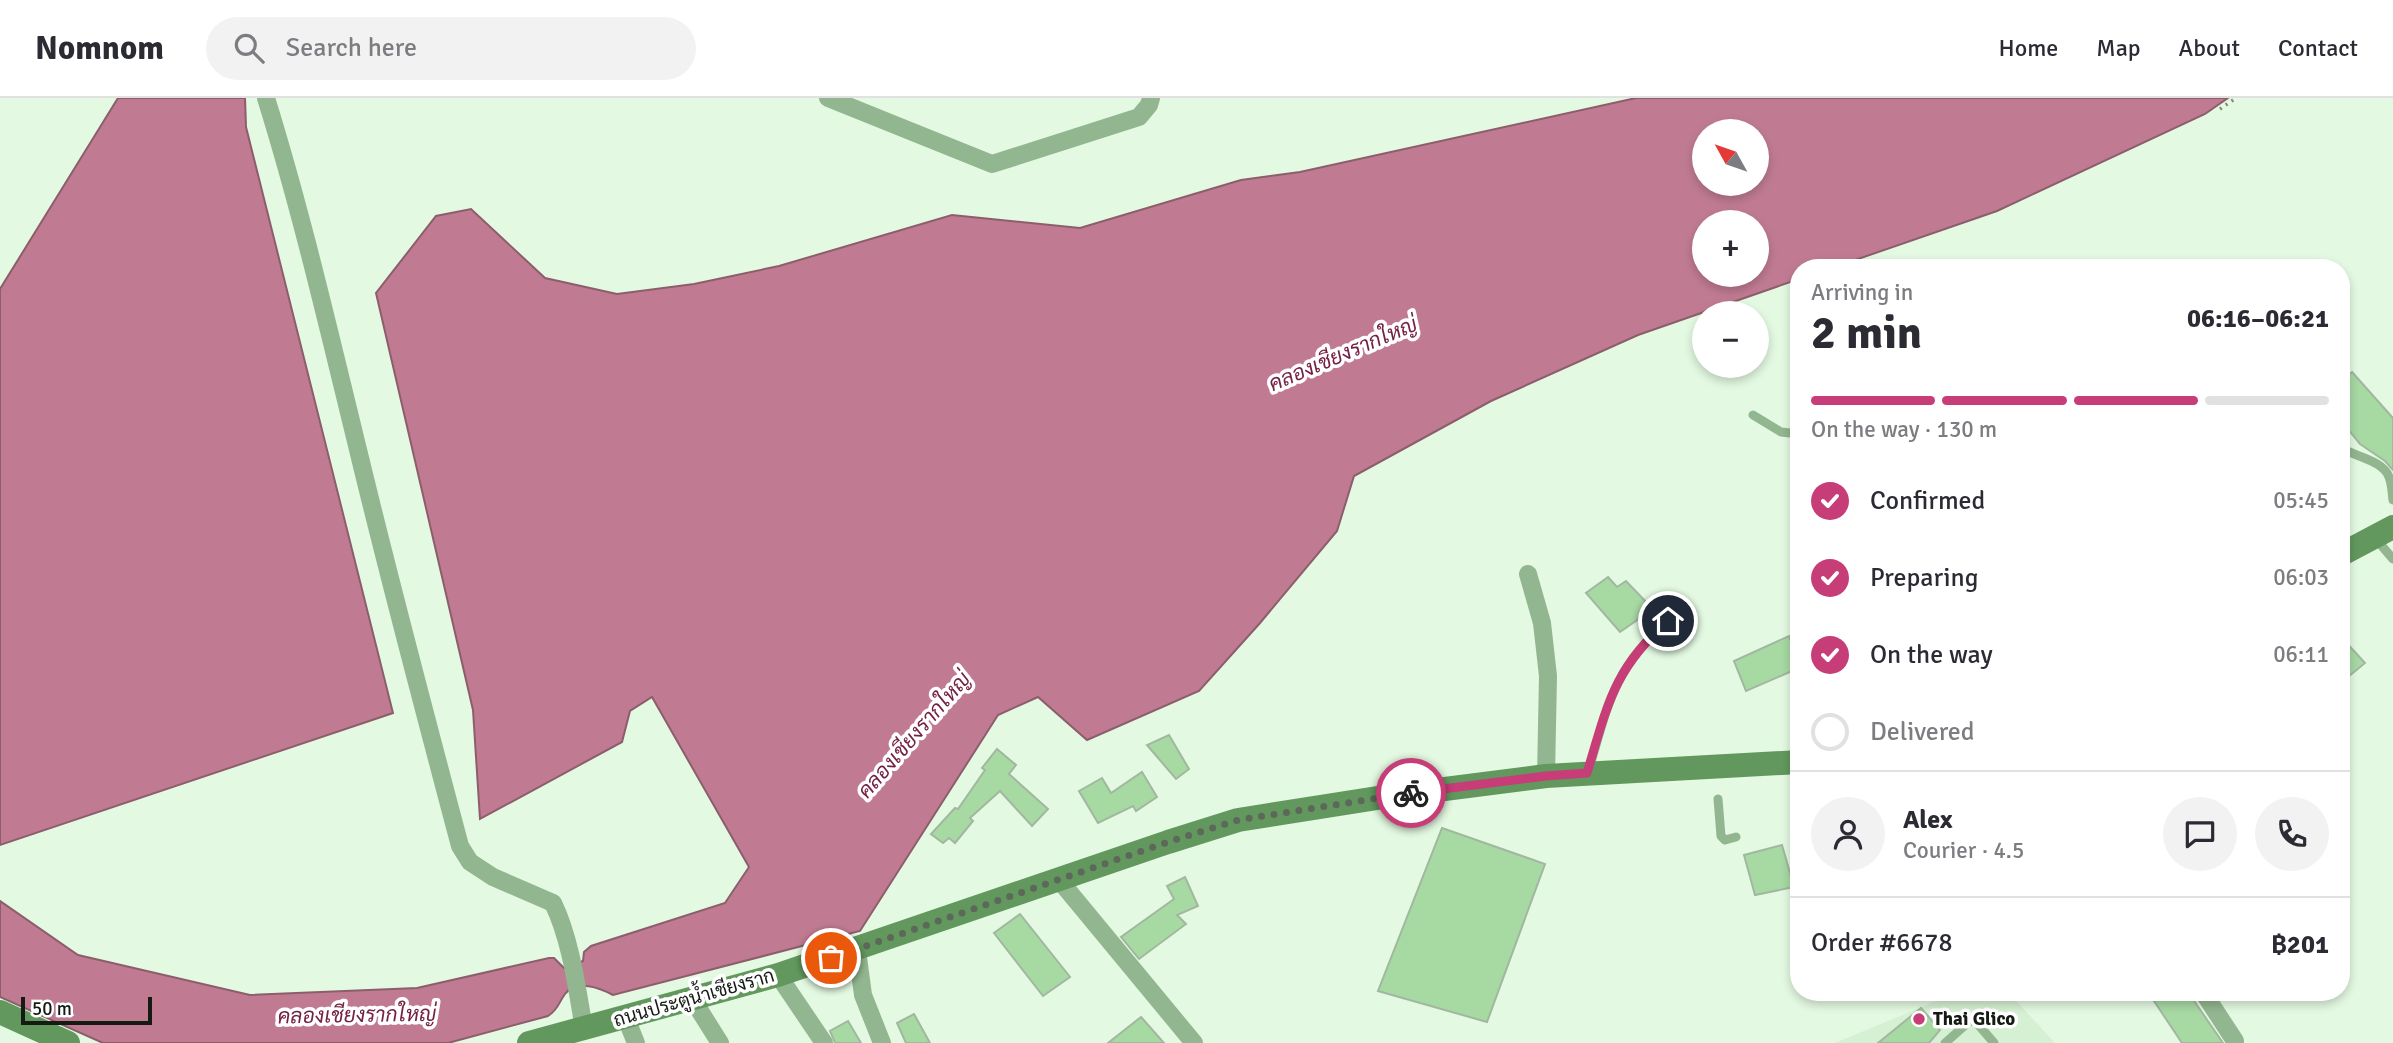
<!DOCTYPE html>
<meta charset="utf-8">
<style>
:root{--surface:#fff;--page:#f2f2f3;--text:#2b2b33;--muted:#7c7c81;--line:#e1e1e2;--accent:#c73d77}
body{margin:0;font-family:Signika,Sarabun,sans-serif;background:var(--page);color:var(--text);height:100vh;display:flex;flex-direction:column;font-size:26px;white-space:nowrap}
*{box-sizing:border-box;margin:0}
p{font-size:23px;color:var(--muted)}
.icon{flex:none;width:38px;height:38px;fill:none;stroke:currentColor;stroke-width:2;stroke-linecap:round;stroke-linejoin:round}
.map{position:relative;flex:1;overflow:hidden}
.sheet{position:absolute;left:1790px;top:161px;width:560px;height:742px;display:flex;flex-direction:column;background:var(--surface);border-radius:28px;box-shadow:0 4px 10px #0003}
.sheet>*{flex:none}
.needle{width:46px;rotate:310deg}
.buttons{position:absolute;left:1692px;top:21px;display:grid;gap:14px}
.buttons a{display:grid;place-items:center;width:77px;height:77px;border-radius:50%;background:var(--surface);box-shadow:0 4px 10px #0003;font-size:35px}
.scale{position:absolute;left:21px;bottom:18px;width:131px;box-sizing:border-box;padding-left:7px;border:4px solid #131b12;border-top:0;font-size:19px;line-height:24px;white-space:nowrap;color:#131b12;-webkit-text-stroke:5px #fff;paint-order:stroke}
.pin{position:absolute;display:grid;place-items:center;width:60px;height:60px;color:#fff;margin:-30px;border:4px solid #fff;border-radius:50%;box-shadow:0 2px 7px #0007}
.courier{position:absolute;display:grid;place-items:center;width:70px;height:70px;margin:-35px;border:5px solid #c73d77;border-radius:50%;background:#fff;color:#222;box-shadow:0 2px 9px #0007}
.headline em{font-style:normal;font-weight:700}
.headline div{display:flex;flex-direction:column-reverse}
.headline{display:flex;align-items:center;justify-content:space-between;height:119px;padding:0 21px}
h1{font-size:46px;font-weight:700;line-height:52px}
.bar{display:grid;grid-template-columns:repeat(4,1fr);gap:10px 7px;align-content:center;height:84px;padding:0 21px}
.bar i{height:9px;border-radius:5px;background:var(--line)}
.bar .active{background:var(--accent)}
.bar p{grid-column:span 4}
.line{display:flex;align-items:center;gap:18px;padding:0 21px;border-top:2px solid var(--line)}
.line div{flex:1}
.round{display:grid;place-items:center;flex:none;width:74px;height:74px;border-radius:37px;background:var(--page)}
ol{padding:0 21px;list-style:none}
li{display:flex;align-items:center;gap:21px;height:77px}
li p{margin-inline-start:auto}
li .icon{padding:7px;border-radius:50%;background:var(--accent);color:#fff;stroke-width:4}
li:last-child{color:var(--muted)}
li i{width:38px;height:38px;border:4px solid var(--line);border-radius:50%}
header{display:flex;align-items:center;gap:42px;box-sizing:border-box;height:98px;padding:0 35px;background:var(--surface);border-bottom:2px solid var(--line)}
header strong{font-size:33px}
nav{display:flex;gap:38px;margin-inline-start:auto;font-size:24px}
.search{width:490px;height:63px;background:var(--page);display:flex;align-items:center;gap:18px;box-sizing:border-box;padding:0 24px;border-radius:38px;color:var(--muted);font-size:26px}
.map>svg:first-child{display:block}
.built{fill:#d5f0d2}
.water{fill:#c07b92;stroke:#8c5e6c;stroke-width:2;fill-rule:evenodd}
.building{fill:#a7d9a3;stroke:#a2b7a0;stroke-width:2}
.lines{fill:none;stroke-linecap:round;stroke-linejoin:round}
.path{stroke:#7c8b7a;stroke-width:3.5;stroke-dasharray:2 5;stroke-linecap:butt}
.lane{stroke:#92b68f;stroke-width:9}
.street{stroke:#92b68f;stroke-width:18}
.secondary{stroke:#62985e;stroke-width:24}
.done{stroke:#5c695a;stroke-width:7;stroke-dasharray:0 12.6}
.route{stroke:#c73d77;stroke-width:9}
.poi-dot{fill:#c73d77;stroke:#fff;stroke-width:2.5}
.labels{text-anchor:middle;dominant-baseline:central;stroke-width:7;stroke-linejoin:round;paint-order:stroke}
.street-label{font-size:19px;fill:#131b12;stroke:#fff}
.poi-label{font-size:19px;font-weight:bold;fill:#131b12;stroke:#fff;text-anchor:start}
.water-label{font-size:21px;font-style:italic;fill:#752144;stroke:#fff}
</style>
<header>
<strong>Nomnom</strong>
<div class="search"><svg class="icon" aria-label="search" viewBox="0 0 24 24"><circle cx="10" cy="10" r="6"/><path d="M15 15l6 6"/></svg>Search here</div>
<nav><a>Home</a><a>Map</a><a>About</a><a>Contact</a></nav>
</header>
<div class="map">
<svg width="2393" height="945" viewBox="0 0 2393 945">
<rect width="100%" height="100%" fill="#e3f9e1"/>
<path class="built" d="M1958 894H2008L2055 945H1835Z"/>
<path class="water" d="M118 0H245L246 29 393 615 0 747V191Z
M1636 0H2228L2205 16 1997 113 1832 170H1799V181L1638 237 1491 303 1354 378 1337 433 1260 525 1199 593 1087 642 1038 599 998 617 860 833 613 897C600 890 577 881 565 896 559 904 558 912 548 918L448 945H103L0 899V803L78 857 250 897 417 890 549 860H554L564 870 583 863 584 854 591 848 725 805 749 769 652 599 630 613 622 644 480 721 473 612 376 195 436 118 471 111 545 180 617 196 694 186 779 168 952 117 1080 130 1241 82 1300 74ZM1704 33H1757V86H1704ZM1704 124H1757V177H1704Z"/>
<path class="building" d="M2352 274 2393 320V372L2385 363 2360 346 2342 324V282Z
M1608 479 1617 489 1626 483 1653 511 1620 534 1586 495Z
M1789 538 1799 561V570L1746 593 1734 563Z
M2342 540 2365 565 2342 584Z
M1169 637 1189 671 1176 681 1147 647Z
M997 651 1016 667 1009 676 1048 711 1032 728 1000 693 970 720 973 723 955 745 949 740 943 745 931 736 955 710 958 711 985 672 982 670Z
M1142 674 1157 699 1136 713 1133 708 1098 725 1079 693 1102 680 1111 695Z
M1442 730 1545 766 1487 924 1378 893Z
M1782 747 1794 789 1755 797 1744 757Z
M1185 779 1198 808 1177 817 1186 826 1139 861 1121 839 1174 801 1167 788Z
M1020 816 1070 879 1043 898 994 835Z
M2148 894H2188L2223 945H2182Z
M1921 910 1940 932 1929 945H1878Z
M914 916 930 945H906L897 925Z
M1141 919 1164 945H1108Z
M848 923 861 945H835L830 933Z"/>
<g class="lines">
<path class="path" d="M2220 11 2236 0"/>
<path class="lane" d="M1753 317 1781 334 1799 336
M2342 350C2355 359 2383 362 2389 379 2392 386 2392 395 2393 402
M2375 440 2393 461
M2342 524 2343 526
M1588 674C1608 608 1613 570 1668 523
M1718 701 1721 738 1725 742 1736 739
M1945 945 1971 922 1976 924 1994 945"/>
<path class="street" d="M266 0C303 119 331 242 361 364 392 492 426 620 460 748L470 764 493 779 553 805C571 842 577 891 584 931
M828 0 992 66 1139 19 1149 7 1151 0
M1528 476 1542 525 1548 578 1546 678
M1060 783 1194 945
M857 852 863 897 882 945
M778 877 824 945
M2203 894 2235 943
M693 902 720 945
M626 920 636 945"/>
<path class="secondary" d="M2342 456 2393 429
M0 914 68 945
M529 945 778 877 1168 744 1238 722 1390 698 1546 678 1799 664"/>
</g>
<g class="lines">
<path class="done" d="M831 860 1168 744 1238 722 1411 695"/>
<path class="route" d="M1411 695 1546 678 1587 675C1607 609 1613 571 1668 523"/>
</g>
<circle class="poi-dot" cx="1919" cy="921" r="7"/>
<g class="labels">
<g class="street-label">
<text transform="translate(694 900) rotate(-16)">ถนนประตูน้ำเชียงราก</text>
</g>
<g class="poi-label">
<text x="1933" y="921">Thai Glico</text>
</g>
<g class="water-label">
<text transform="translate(1343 256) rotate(-23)">คลองเชียงรากใหญ่</text>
<text transform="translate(914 637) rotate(-49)">คลองเชียงรากใหญ่</text>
<text transform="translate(357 917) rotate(-1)">คลองเชียงรากใหญ่</text>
</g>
</g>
</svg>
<div class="buttons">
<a><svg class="needle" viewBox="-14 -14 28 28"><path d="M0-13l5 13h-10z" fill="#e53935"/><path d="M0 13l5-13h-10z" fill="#7c7c81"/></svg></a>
<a>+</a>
<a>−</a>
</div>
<div class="scale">50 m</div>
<div class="pin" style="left:831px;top:860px;background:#ea580c"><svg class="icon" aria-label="bag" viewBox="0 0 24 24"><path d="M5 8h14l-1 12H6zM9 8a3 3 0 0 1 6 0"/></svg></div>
<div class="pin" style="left:1668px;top:523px;background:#1f2937"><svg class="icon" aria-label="home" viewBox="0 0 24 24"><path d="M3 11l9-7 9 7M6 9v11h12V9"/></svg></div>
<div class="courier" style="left:1411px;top:695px"><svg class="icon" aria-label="bike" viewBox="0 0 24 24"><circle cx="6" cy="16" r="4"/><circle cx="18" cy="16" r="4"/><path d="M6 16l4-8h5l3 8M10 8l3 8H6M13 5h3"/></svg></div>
<section class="sheet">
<div class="headline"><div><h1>2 min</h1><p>Arriving in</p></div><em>06:16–06:21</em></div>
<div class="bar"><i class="active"></i><i class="active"></i><i class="active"></i><i></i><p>On the way · 130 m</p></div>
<ol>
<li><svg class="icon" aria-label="check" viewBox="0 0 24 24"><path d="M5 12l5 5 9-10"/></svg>Confirmed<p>05:45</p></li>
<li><svg class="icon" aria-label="check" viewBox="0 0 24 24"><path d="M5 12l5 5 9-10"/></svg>Preparing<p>06:03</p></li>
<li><svg class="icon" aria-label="check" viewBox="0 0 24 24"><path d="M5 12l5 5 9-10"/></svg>On the way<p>06:11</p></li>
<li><i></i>Delivered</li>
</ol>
<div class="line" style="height:126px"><a class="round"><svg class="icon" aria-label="person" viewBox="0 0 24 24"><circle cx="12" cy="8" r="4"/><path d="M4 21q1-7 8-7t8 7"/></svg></a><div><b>Alex</b><p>Courier · 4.5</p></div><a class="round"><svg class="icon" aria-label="chat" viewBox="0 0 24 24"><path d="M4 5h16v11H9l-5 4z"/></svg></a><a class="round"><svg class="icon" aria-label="phone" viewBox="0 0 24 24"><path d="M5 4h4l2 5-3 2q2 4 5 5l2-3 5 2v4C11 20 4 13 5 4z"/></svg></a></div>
<div class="line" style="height:91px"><div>Order #6678</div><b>฿201</b></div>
</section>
</div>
